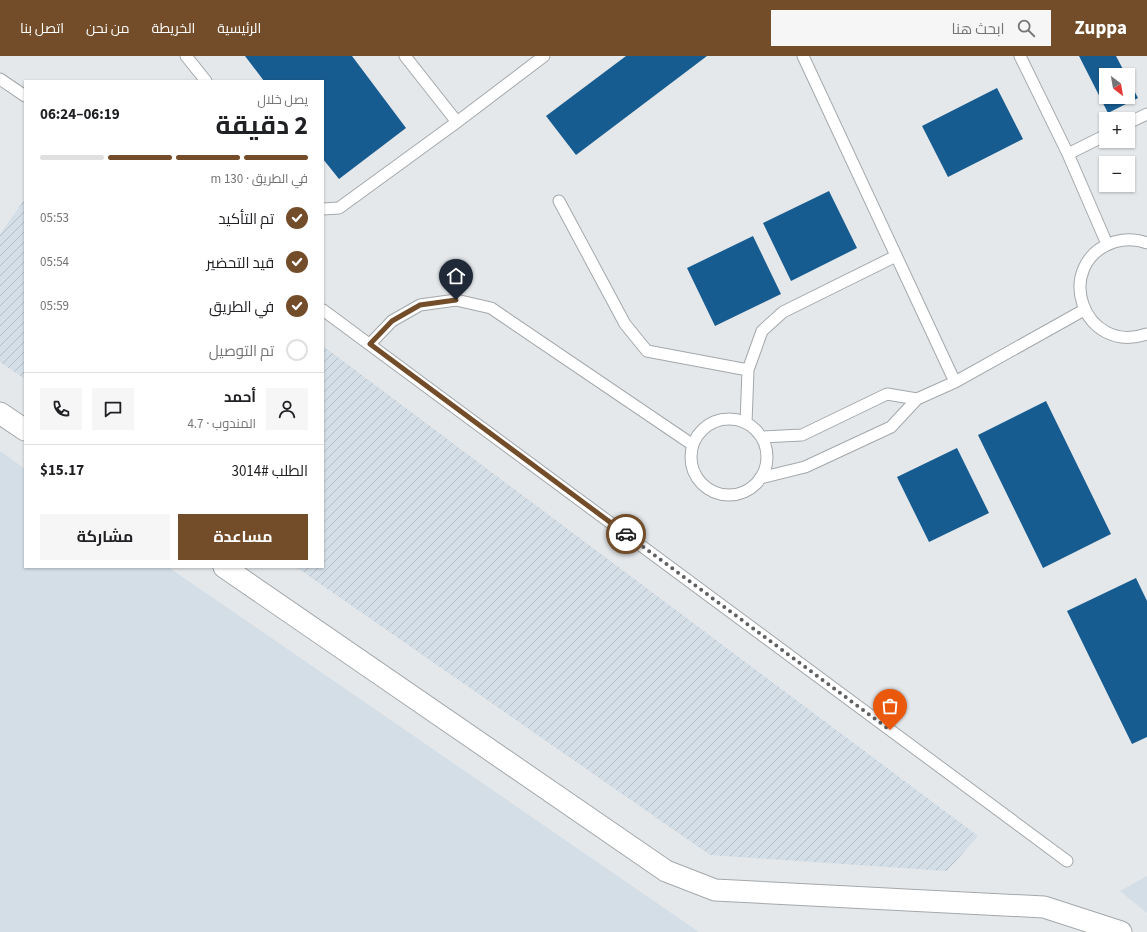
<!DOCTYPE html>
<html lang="ar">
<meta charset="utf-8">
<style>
:root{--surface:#fff;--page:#f6f6f6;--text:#202124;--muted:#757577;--line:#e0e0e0;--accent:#734d29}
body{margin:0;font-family:"Source Sans 3",Cairo,sans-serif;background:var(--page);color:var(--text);direction:rtl;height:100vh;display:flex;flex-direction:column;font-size:15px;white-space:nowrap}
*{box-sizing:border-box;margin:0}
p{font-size:13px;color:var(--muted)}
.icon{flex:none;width:22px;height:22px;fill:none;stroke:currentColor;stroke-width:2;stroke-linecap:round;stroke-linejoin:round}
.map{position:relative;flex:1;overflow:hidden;direction:ltr}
.side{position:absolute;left:24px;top:24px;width:300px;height:488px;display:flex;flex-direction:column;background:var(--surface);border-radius:0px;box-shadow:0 1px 3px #0004;direction:rtl}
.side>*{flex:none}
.needle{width:26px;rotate:149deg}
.fabs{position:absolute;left:1099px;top:12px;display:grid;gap:8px}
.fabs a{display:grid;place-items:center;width:36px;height:36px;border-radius:0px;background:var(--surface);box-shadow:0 1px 3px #0004;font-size:20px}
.pin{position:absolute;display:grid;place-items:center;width:34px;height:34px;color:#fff;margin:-41px -17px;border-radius:50% 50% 50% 0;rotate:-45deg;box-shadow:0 0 4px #0007}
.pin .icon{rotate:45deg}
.courier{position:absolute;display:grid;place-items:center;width:40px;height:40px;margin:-20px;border:3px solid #734d29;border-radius:50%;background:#fff;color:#222;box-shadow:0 1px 5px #0007}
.headline em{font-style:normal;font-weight:700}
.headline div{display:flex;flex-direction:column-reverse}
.headline{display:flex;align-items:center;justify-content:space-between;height:68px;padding:0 16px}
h1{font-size:26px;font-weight:700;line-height:30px}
.bar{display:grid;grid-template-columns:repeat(4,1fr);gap:6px 4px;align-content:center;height:48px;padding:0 16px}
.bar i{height:5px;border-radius:3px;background:var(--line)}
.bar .current{background:var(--accent)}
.bar p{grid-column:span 4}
.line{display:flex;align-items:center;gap:10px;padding:0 16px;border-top:1px solid var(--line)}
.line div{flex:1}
.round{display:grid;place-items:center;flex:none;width:42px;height:42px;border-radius:0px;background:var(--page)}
ol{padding:0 16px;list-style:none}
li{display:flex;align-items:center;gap:12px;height:44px}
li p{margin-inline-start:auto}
li .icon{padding:4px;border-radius:50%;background:var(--accent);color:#fff;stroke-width:4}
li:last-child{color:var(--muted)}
li i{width:22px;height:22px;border:2px solid var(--line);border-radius:50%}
.primary-button{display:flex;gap:8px;margin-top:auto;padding:8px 16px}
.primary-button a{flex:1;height:46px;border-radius:0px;background:var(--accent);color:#fff;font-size:16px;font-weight:700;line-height:46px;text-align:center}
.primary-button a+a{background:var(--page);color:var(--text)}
header{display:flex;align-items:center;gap:24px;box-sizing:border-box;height:56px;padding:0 20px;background:var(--accent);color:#fff}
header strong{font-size:19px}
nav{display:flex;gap:22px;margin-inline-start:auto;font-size:14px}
.search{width:280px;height:36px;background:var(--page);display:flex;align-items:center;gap:10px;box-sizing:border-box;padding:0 14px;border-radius:0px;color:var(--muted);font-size:15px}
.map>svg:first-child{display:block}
.built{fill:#d4dee7}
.industrial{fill:url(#industrial-furrows)}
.building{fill:#175c90}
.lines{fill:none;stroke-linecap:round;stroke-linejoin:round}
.service-casing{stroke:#a4a8ab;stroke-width:13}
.minor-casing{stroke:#a4a8ab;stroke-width:23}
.service{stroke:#fff;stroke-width:11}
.minor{stroke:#fff;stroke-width:21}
.done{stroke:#5f6163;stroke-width:4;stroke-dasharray:0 7.2}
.route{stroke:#734d29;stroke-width:5}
</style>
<header>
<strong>Zuppa</strong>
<div class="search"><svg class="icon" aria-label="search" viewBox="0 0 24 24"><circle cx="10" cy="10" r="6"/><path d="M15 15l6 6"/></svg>ابحث هنا</div>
<nav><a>الرئيسية</a><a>الخريطة</a><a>من نحن</a><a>اتصل بنا</a></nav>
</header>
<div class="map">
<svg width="1147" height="876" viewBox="0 0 1147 876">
<defs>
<pattern id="industrial-furrows" width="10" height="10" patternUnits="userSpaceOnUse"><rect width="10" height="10" fill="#d4dee7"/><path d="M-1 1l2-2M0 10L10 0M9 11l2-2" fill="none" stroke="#b5bec6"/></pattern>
</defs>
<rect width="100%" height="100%" fill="#e4e8eb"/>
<path class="built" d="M0 395 25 413V511H168L699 876H0Z
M1147 820V857L1120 835Z"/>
<path class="industrial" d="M25 143V323L0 306V178Z
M323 290 978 780 947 815 710 799 296 511H323Z"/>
<path class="building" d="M245 0H352L406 72 339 123 323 103V25H264Z
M626 0H707L576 99 546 60Z
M1079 0H1116L1126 19H1106V41H1128V23L1138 42 1108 57Z
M997 32 1023 83 948 121 922 70Z
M829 135 857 192 791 225 763 167Z
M753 180 781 238 715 270 687 212Z
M1046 345 1111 478 1043 512 978 379Z
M957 392 989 457 929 486 897 421Z
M1136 522 1147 545V681L1132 688 1067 555Z"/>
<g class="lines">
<g class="service-casing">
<path id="service" d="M186 0 206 25
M405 0 457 66
M803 0 955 326
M1020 0 1068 98 1107 188
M0 23 25 40
M1128 67 1147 58
M1068 98 1106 79
M559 145 625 268 647 295 748 314
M323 153 339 152 457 66 544 0
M1147 187C1137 183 1125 183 1114 186 1052 207 1082 300 1147 278
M323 254 1067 805
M370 288 392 265 420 249 456 244 491 252 693 389
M691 401a38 38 0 1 1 76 0a38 38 0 1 1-76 0Z
M746 367 748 314 762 275 783 256 896 200
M762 381 802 379 887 338 917 343
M760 422 805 411 891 371 917 343 955 326 1084 254"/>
</g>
<g class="minor-casing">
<path id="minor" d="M0 357 25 374
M224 511 666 815 715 834 1044 851 1121 876"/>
</g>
<use href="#service" class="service"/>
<use href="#minor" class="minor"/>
</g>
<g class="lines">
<path class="done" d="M626 478 890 674"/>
<path class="route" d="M456 244 420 249 392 265 370 288 626 478"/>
</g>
</svg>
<div class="fabs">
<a><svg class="needle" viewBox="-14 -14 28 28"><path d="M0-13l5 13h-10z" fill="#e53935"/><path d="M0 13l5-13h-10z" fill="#757577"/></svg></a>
<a>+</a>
<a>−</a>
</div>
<div class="pin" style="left:890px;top:674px;background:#ea580c"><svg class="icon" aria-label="bag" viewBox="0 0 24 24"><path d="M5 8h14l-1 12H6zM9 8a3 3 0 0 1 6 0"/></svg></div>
<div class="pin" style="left:456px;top:244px;background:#1f2937"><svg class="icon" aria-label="home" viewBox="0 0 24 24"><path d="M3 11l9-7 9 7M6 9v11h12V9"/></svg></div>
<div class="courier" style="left:626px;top:478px"><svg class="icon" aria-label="car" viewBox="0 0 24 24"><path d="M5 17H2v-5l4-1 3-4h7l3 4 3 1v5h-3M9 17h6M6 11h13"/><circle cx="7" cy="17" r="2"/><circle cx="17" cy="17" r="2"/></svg></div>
<section class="side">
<div class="headline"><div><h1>2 دقيقة</h1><p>يصل خلال</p></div><em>06:19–06:24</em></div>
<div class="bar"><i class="current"></i><i class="current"></i><i class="current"></i><i></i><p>في الطريق · 130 m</p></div>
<ol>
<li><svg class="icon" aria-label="check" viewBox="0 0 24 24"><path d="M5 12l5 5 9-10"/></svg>تم التأكيد<p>05:53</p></li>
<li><svg class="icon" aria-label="check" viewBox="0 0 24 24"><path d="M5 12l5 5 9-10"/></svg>قيد التحضير<p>05:54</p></li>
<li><svg class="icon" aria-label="check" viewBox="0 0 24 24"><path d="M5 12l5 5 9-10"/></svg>في الطريق<p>05:59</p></li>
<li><i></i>تم التوصيل</li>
</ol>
<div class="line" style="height:72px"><a class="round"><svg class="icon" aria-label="person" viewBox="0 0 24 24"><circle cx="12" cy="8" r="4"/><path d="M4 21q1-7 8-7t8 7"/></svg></a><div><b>أحمد</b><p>المندوب · 4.7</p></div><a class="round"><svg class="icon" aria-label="chat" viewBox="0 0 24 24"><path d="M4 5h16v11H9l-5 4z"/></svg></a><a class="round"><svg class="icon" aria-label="phone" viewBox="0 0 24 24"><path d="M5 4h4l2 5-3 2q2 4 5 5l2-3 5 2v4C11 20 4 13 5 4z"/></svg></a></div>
<div class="line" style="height:52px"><div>الطلب #3014</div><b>$15.17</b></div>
<div class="primary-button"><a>مساعدة</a><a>مشاركة</a></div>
</section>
</div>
